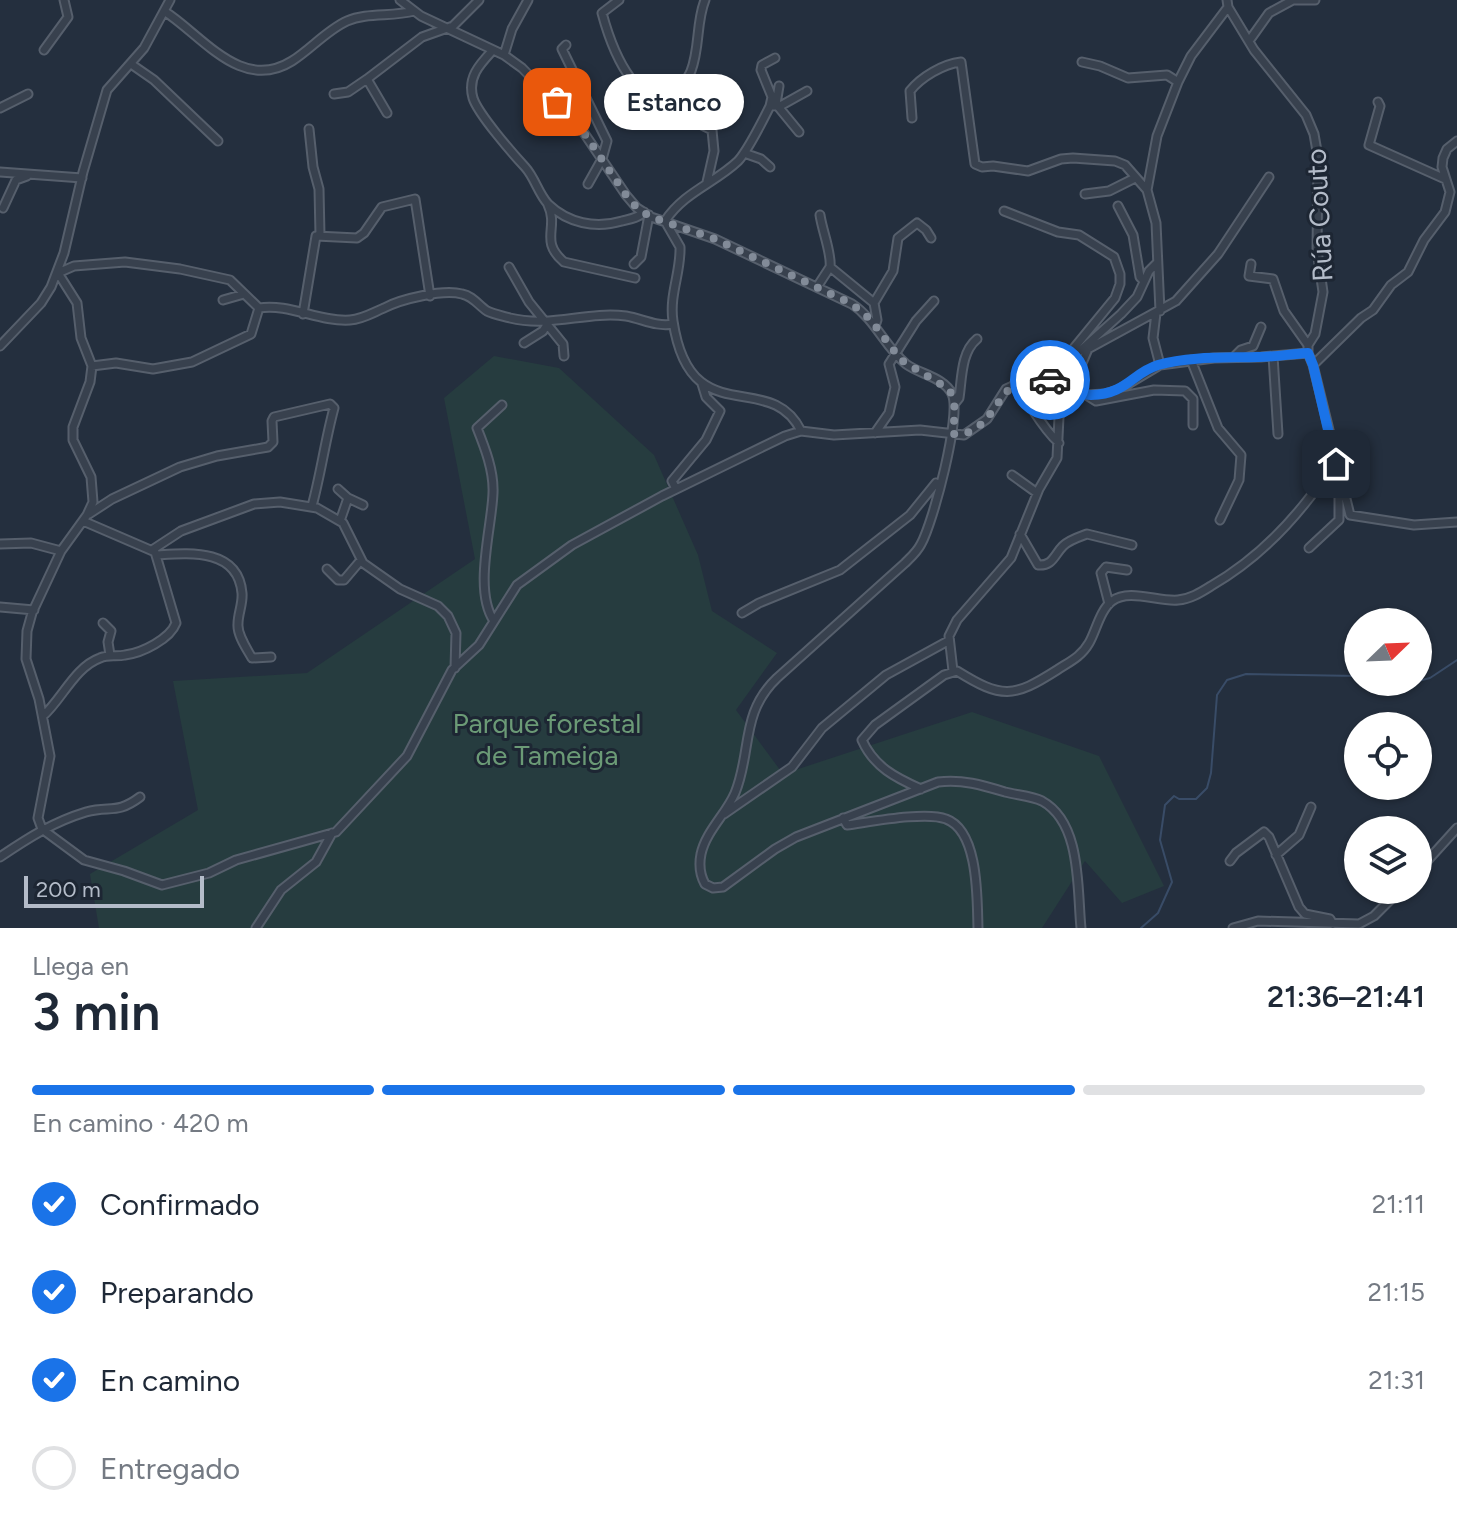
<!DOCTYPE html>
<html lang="es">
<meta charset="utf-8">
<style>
:root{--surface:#fff;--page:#f2f2f3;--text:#1f2937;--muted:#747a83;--line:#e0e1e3;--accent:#1a73e8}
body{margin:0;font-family:Figtree,sans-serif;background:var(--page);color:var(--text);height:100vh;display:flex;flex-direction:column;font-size:30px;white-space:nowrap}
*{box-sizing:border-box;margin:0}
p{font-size:26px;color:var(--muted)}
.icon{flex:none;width:44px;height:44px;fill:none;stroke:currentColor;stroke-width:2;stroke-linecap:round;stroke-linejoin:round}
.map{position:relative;height:928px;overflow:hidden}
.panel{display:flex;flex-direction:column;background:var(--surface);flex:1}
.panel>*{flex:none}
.needle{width:52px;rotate:67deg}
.buttons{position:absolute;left:1344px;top:608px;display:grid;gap:16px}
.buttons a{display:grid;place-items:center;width:88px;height:88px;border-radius:50%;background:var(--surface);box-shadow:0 2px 6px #0004;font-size:40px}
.scale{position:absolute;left:24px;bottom:20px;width:180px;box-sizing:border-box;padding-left:8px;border:4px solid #b4bcc9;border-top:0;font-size:22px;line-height:28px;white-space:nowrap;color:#b4bcc9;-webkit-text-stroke:6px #1d2633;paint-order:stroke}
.pin{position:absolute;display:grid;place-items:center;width:68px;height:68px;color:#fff;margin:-34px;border-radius:16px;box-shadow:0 4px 12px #0006}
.courier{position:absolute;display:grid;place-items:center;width:80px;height:80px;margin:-40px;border:6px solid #1a73e8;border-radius:50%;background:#fff;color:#222;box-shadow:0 2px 10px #0007}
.bubble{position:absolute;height:56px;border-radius:28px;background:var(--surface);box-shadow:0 2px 6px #0004;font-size:26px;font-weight:600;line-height:56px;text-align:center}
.summary em{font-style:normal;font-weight:600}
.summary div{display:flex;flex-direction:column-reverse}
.summary{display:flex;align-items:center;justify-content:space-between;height:136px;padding:0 32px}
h1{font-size:52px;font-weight:600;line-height:60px}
.bar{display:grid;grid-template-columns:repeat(4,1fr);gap:12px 8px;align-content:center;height:96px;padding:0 32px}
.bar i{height:10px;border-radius:6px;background:var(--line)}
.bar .selected{background:var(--accent)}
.bar p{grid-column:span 4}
ol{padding:0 32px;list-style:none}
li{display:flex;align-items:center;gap:24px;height:88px}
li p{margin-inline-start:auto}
li .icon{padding:8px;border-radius:50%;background:var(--accent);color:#fff;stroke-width:4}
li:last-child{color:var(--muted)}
li i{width:44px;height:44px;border:4px solid var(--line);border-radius:50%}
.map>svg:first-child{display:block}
.green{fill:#263c3f}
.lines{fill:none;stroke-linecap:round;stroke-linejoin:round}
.stream{stroke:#394c67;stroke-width:2}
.minor-casing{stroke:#565f6c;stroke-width:11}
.minor{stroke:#38414e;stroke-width:7}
.done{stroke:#828b98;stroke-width:8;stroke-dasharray:0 14.4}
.route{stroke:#1a73e8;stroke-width:10}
.labels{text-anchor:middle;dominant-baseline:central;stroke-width:6;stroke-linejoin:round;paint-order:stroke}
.street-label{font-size:28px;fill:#b4bcc9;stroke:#1d2633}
.park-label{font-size:28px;fill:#6b9a76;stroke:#1d2633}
</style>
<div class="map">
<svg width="1457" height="928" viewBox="0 0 1457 928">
<rect width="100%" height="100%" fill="#242f3e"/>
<path class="green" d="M494 356 559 368 654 455 698 555 712 611 777 653 736 710 783 774 972 712 1099 756 1164 886 1122 903 1085 861 1042 928H99L90 874 198 810 173 681 307 673 475 559 444 398Z"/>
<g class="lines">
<path class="stream" d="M1418 681 1430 678 1457 660
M1141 928 1158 913 1172 882 1160 840 1165 805 1174 796 1179 799H1196L1207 788 1211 773 1217 695 1227 680 1246 674 1358 676"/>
<g class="minor-casing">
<path id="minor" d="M400 0 421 16 504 55 522 68 580 127 626 195 637 208 651 217 715 239 852 304C875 319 885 347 906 364 919 374 944 377 952 394 962 414 933 523 921 544 917 552 911 557 905 563L777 678C740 713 752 752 735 793 726 814 706 831 701 854 699 864 700 875 705 884L713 888 723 887 775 849 796 837 938 782C962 779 982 785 1005 792 1016 795 1032 796 1042 801 1082 823 1077 889 1081 928
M619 0 602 13C612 50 631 100 673 106
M705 0C696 22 700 48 691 71 686 83 675 93 673 106L682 115 712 130 714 151 707 182
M1228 7 1254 50 1306 115 1314 134 1318 157 1317 250 1323 292 1315 334 1308 345V353
M164 11C202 35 241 93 292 61 311 49 327 30 347 21 367 12 392 17 414 11
M1249 41 1269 13 1293 0H1315
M566 45 562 49 607 141 602 159 588 184
M44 50 68 17 64 0
M493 50C480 64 467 77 473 98 478 114 513 154 525 167 535 178 538 193 548 204 568 223 595 229 622 221 630 219 638 218 644 212
M504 55 512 29 528 0
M1082 62 1100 66 1128 78 1167 75 1178 82
M131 64 154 80 218 141
M779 86 776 104 799 132
M334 94 348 92 367 79
M1378 102 1380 106 1369 145 1445 179
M770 106 772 97 761 70 762 65 775 58
M0 108 28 94
M387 113 367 79 422 37 453 26 479 0
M912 118 910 91C921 77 943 64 961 62L975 164 982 167 993 166 1028 171 1061 159 1073 158 1115 161 1125 165 1147 190 1156 223 1160 311
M309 129 313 167 319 189 320 235
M744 153 761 159 770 167
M0 172 82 178
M1147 190 1157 136 1178 82 1191 56 1228 7 1227 0
M1085 194 1109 191 1135 178
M548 205C559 228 539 241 564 262L635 278
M1118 206 1133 235 1140 277 1144 281
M3 208 16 180 27 176
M1004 211 1058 232 1079 235 1114 257 1120 274V284L1115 298 1074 348 1072 355
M820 215C822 230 832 254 830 267L874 303
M634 264 641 257 649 215
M1251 264 1249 276 1273 279 1284 311 1308 345
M509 267 529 302 563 344 564 356
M817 287 830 267
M223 300 244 294
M259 308 230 280 180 269 125 262 74 266 58 273 77 303 81 338 92 366 90 382 73 427V440L91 477 93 502 87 515 61 551 32 613 27 631 26 659 39 699 50 756 38 818 42 829 84 860 124 871 162 885 209 873 236 860 336 832 407 756 452 670 479 645 517 585 572 545 662 496 785 436 801 431 834 435 920 430 964 435 987 419 1006 389 1035 376 1086 395 1105 394 1118 390 1160 365 1214 358 1261 357 1308 353
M259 308C289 303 319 322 350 320 363 319 372 313 384 308 401 299 443 289 462 294 473 296 478 305 487 311 493 314 503 316 510 318 551 328 586 311 626 316 643 319 656 327 673 324
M1156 313 1153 338 1160 365
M303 314 316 236 357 238 364 233 382 207 415 199 430 296
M875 326 877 320 874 303 893 271 898 238 917 223 926 230 931 238
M524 343 543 331 548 323
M0 346 41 303 51 287 64 253 83 172 107 90 144 48 170 0
M1308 353 1313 365 1361 318 1373 310 1391 285 1408 272 1424 240 1445 212 1450 192 1442 167 1443 158 1447 149 1457 141
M1273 356 1278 434
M1234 357 1241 350 1253 346 1261 327
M1191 360 1218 428 1241 455 1239 480 1220 520
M1313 365 1350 515 1414 525 1457 522
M92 366 116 363 153 369 192 362 251 334 259 308
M1042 377 1062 367 1121 314 1137 297 1149 271 1156 264
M1014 384C1032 404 1039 425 1059 443
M1088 396 1096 401 1154 390 1185 391 1193 399V425
M955 403 959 398C962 378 961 352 977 339
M801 431C770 367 690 435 673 321 669 295 681 272 680 247L665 221C684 192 715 183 738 161 748 150 763 120 770 106L782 105 807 91
M875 433 889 413 895 387 889 364 916 321 934 301
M1012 475 1037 493
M338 489 348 498 363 505
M676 489 672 481 706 440 720 411 706 397 702 384
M89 514 112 499 180 467 217 456 268 447 273 442 272 421 274 417 330 404 334 408C325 441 321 473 312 506
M340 521 348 498
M1020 534 1038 565C1053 566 1054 555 1063 546 1069 540 1079 537 1087 534L1132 545
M0 544 31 543 61 551
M1309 548 1339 520V493
M152 550 181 531 254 504 280 502 317 508 343 523 363 563 400 589 438 606 448 616 456 633 455 668
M157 555C189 553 238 548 242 593 243 604 238 613 238 624 237 635 247 649 252 658L271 657
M327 569 338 580H344L361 560
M1109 604 1101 573 1106 567 1127 570
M0 607 34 610
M742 613 759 603 840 570 910 515 936 483
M494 621C473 590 492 527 493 493 494 471 485 448 477 428L502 405
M103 623 111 631 108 642 110 655
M953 671 949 636 957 620 1011 558 1039 489 1057 458 1059 417 1088 349 1176 301 1218 254 1269 177
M43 716C62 699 75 667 100 658 108 654 116 657 125 655 142 653 170 639 176 623L155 552 83 521
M921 789C896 778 874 767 862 740L875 725 944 675 957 671C1002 699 1013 698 1057 670 1069 662 1081 657 1089 643 1096 631 1100 610 1112 601 1129 588 1158 602 1178 600 1190 599 1200 593 1211 586 1249 564 1283 532 1310 497 1319 486 1324 471 1336 464
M724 814 792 767 822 728 886 675 948 641
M843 818 847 825C870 822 926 811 946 819 979 831 977 899 978 928
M1276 855 1299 835 1311 807
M0 857C28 838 53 822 86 812 110 805 116 815 140 797
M1230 861 1236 853 1264 832 1269 837 1299 907 1305 914 1330 919 1333 924
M1418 871 1457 828
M256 928 281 890 316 862 332 833
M1233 928 1258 921 1359 924 1374 916 1400 890"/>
</g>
<use href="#minor" class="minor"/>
</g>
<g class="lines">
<path class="done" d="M557 102 580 127 626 195 637 208 651 217 715 239 852 304 870 319 901 360 950 390 955 409 953 434C999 439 999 359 1050 380"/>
<path class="route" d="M1050 380C1063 385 1078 395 1091 395 1127 394 1132 373 1158 365 1190 356 1225 358 1258 357 1274 357 1291 354 1308 353L1313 365 1336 464"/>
</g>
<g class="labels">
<g class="street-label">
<text transform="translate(1319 215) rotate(-93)">Rúa Couto</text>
</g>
<g class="park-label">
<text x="547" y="723">Parque forestal<tspan x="547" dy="32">de Tameiga</tspan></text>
</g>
</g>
</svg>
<div class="buttons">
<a><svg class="needle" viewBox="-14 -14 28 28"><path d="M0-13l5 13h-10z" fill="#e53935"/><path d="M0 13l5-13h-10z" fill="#747a83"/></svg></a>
<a><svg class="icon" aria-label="locate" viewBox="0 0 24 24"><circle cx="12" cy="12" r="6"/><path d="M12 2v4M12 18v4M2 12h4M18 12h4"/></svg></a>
<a><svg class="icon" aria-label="layers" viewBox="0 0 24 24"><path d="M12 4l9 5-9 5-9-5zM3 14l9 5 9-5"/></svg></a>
</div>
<div class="scale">200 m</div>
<div class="pin" style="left:557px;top:102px;background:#ea580c"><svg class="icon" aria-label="bag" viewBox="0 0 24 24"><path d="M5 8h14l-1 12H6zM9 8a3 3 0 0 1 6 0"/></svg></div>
<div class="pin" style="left:1336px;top:464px;background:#1f2937"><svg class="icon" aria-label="home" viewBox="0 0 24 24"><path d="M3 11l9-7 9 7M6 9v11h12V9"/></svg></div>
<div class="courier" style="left:1050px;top:380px"><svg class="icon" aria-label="car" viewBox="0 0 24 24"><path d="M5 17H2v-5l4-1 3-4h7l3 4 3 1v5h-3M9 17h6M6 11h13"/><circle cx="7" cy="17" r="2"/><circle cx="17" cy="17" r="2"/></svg></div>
<div class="bubble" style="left:604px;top:74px;width:140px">Estanco</div>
</div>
<section class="panel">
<div class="summary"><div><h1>3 min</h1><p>Llega en</p></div><em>21:36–21:41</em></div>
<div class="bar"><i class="selected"></i><i class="selected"></i><i class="selected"></i><i></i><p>En camino · 420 m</p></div>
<ol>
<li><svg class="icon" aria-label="check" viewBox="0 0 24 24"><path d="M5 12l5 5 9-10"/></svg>Confirmado<p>21:11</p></li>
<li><svg class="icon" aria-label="check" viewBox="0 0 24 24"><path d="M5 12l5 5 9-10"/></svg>Preparando<p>21:15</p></li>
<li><svg class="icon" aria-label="check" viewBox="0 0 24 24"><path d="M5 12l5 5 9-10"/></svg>En camino<p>21:31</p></li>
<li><i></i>Entregado</li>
</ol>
</section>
